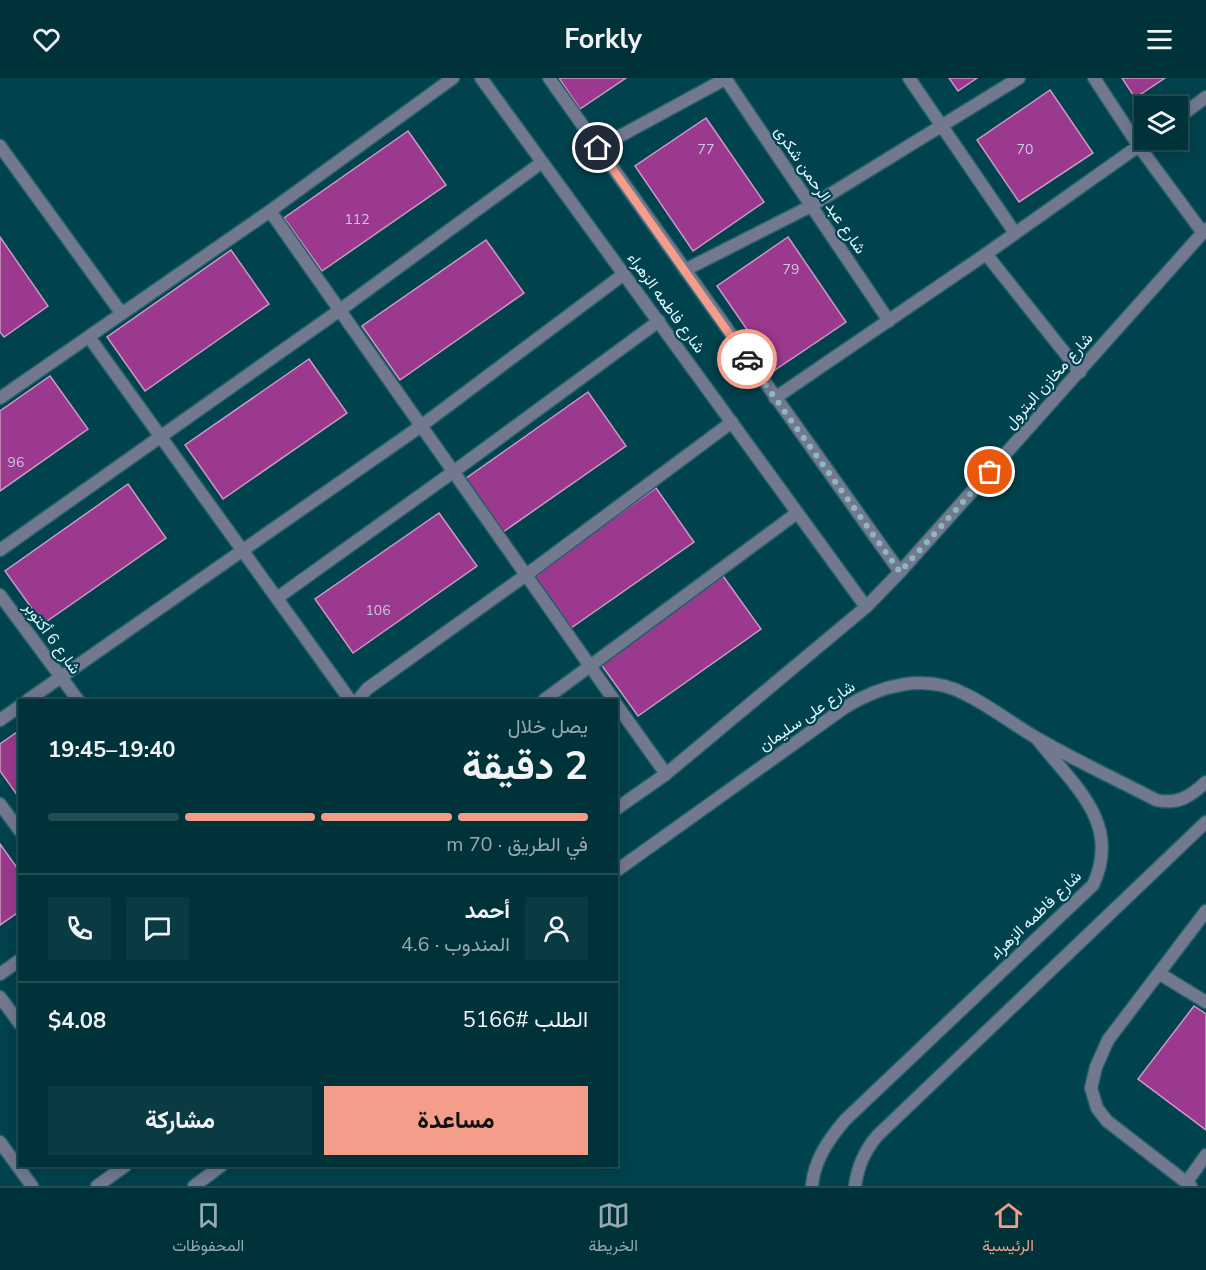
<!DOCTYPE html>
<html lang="ar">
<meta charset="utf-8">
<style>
:root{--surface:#00323a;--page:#0a3a42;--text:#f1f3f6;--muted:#95aaaf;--line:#224d54;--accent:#f49d8b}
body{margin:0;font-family:"Nunito Sans",Vazirmatn,sans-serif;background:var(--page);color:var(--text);direction:rtl;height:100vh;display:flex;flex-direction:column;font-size:22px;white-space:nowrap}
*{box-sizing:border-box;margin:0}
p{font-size:20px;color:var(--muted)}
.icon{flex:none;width:33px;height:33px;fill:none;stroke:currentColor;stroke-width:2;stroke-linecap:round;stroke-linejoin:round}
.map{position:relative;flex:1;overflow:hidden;direction:ltr}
.side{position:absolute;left:18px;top:621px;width:600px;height:468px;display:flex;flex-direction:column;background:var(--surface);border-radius:0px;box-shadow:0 3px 15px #0003,0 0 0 2px var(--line);direction:rtl}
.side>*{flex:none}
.buttons{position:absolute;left:1134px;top:18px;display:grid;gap:12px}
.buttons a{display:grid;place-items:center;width:54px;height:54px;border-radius:0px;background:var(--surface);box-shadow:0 3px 15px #0003,0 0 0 2px var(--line);font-size:30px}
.pin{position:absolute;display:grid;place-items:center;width:51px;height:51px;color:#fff;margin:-26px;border:3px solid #fff;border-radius:50%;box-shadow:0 2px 6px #0007}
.courier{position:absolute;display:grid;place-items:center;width:60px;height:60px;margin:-30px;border:4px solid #f49d8b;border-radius:50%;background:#fff;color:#222;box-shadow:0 2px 8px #0007}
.overview em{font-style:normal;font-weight:700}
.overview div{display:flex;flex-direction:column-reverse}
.overview{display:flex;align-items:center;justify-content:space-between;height:102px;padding:0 30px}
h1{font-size:39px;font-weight:700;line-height:45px}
.bar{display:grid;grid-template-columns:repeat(4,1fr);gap:9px 6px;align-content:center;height:72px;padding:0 30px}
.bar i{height:8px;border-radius:4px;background:var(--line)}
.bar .on{background:var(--accent)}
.bar p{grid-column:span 4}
.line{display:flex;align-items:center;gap:15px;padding:0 30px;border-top:2px solid var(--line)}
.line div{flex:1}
.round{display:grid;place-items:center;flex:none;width:63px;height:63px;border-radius:0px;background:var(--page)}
.button{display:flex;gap:12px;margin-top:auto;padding:12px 30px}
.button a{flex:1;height:69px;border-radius:0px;background:var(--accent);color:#111;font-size:24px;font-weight:700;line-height:69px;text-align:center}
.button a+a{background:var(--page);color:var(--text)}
header{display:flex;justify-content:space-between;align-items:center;height:78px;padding:0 30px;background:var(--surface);font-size:27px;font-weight:700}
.tabs{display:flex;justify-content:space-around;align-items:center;height:84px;border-top:2px solid var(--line);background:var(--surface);font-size:16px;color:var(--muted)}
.tabs a{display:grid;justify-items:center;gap:3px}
.tabs .on{color:var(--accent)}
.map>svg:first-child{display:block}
.building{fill:#9b398f;stroke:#ca9ac2;stroke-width:1.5}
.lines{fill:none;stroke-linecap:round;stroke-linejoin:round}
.minor-casing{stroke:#235f69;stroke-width:15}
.tertiary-casing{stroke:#235f69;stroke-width:15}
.minor{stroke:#72798f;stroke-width:12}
.tertiary{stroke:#72798f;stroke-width:12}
.done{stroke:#8eb8c0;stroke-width:6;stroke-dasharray:0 10.8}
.route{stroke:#f49d8b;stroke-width:8}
.labels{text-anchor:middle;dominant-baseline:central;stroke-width:4.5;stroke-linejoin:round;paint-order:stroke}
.number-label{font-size:14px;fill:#cbc8e2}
.street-label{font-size:16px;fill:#dbf8fe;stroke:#00424d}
</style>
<header><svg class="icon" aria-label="menu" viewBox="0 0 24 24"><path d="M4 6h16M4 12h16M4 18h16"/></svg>Forkly<svg class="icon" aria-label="heart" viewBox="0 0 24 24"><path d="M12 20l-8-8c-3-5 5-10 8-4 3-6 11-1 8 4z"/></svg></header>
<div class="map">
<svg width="1206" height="1108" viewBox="0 0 1206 1108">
<rect width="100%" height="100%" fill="#00424d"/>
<path class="building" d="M559 0H626L580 31Z
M949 0H977L958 13Z
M1122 0H1165L1135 20Z
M1050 12 1093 75 1019 124 977 62Z
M706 40 764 124 693 173 635 88Z
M408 53 446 107 322 193 284 140Z
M0 159 48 228 4 259 0 254Z
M788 159 846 244 775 292 717 208Z
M486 162 524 215 400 302 362 248Z
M231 172 269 226 145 313 107 259Z
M309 281 347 335 223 421 185 367Z
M50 298 88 351 0 413V333Z
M588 314 626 368 503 454 465 401Z
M128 406 166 460 43 546 5 493Z
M656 410 694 464 571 550 533 497Z
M439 435 477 488 353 575 315 521Z
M723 498 761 551 638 638 600 585Z
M20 652V721L0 693V666Z
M0 766 20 794V833L0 847Z
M1194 928 1206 936V1052L1138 1001Z"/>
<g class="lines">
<g class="minor-casing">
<path id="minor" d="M725 0 889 243
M909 0 1015 155
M1094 0 1138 67 1203 155
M1178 40 1206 19
M0 68 122 236
M598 70 727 0
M270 133 614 622
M986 176 1080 294
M685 192 811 128 1019 0
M89 259 350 622
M0 320 270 133 453 0
M775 320 986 176 1147 62
M0 472 340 232 541 85
M0 517 78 622
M277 520 453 394 659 243
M28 622 421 348 624 196
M358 622 367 611 526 497 732 344
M544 622 797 435
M616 626 666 696
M0 642 20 628
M0 726 20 753
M0 896 20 882
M1160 896 1206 924
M0 919 20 946
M0 1064 32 1108
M1186 1105 1206 1077
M1191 1108 1107 1043 1097 1030 1091 1010 1096 989 1108 962 1206 833"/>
</g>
<g class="tertiary-casing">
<path id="tertiary" d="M481 0 866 529
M549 0 900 494
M616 731 666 696 866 529 900 494 1206 151
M616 793 844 630C880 607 925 595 965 616 990 628 1011 645 1035 659 1074 682 1116 701 1156 722 1178 727 1191 718 1206 704
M97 1108 125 1088
M194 1108 221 1088
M812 1108C814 1082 829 1061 845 1042L1093 807C1122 745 1074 708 1038 662
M855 1108C858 1088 864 1074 877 1058L1206 744"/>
</g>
<use href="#minor" class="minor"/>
<use href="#tertiary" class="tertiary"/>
</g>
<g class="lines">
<path class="done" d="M747 281 900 494 990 394"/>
<path class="route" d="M598 70 747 281"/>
</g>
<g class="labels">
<g class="number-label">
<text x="706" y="71">77</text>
<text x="1025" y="71">70</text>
<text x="357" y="141">112</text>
<text x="791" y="191">79</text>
<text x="16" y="384">96</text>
<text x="378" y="532">106</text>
</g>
<g class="street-label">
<text transform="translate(820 112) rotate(56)">شارع عبد الرحمن شكرى</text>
<text transform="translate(666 225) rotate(54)">شارع فاطمه الزهراء</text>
<text transform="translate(1049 303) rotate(-48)">شارع مخازن البترول</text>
<text transform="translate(52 560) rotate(54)">شارع 6 أكتوبر</text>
<text transform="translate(807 638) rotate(-34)">شارع على سليمان</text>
<text transform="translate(1036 837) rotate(-44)">شارع فاطمه الزهراء</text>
</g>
</g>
</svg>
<div class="buttons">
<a><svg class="icon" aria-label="layers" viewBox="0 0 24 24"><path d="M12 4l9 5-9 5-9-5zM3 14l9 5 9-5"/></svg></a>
</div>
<div class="pin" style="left:990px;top:394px;background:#ea580c"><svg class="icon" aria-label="bag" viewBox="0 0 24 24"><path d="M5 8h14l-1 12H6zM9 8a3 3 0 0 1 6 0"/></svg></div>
<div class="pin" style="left:598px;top:70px;background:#1f2937"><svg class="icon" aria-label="home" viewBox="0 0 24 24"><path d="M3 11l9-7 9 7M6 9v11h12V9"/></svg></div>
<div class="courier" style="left:747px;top:281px"><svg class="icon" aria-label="car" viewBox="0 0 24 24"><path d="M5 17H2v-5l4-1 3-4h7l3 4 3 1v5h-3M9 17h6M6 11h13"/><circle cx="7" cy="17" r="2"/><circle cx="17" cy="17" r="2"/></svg></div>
<section class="side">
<div class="overview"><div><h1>2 دقيقة</h1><p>يصل خلال</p></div><em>19:40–19:45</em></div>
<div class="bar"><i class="on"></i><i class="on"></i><i class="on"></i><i></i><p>في الطريق · 70 m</p></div>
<div class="line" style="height:108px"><a class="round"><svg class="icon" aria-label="person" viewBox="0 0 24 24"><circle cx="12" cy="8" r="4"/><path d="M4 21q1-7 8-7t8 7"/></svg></a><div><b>أحمد</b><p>المندوب · 4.6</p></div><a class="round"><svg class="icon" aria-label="chat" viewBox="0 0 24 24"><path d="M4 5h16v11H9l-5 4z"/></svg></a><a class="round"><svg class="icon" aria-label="phone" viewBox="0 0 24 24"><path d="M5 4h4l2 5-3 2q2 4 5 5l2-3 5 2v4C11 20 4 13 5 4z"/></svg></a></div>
<div class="line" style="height:78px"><div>الطلب #5166</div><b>$4.08</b></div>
<div class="button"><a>مساعدة</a><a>مشاركة</a></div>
</section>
</div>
<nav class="tabs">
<a class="on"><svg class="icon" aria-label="home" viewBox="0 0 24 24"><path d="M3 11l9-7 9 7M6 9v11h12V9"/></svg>الرئيسية</a>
<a><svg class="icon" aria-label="map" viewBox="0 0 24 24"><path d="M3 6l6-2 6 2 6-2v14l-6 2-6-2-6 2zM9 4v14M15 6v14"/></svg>الخريطة</a>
<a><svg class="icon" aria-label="saved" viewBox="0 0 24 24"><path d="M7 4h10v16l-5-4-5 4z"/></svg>المحفوظات</a>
</nav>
